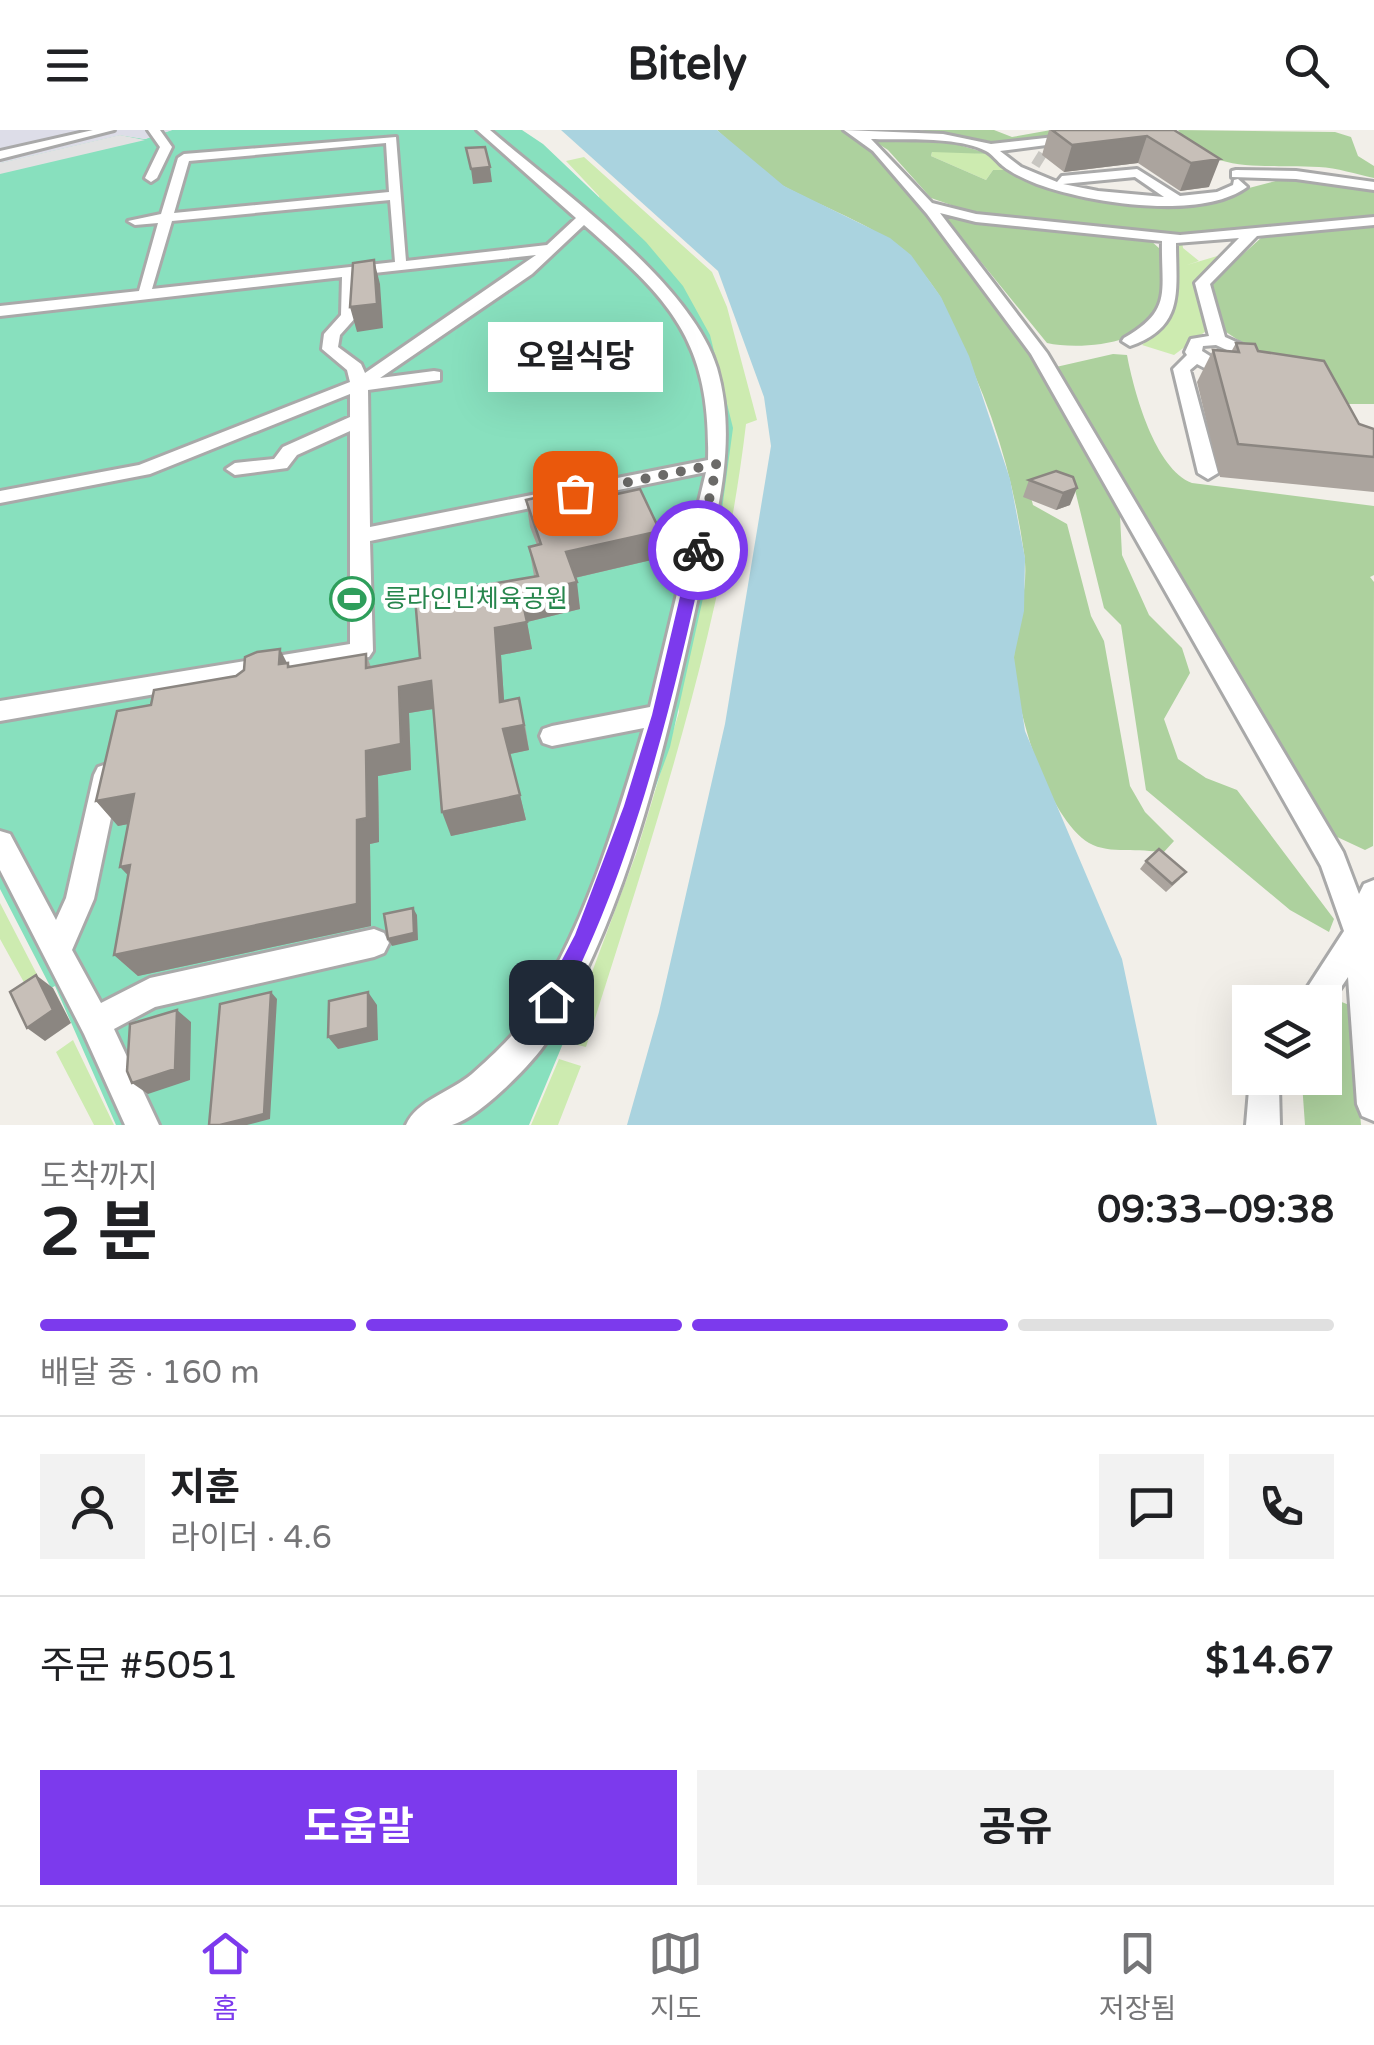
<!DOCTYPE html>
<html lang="ko">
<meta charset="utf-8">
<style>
:root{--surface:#fff;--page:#f2f2f2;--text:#202124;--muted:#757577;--line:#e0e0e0;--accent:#7c3aed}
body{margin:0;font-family:"Varela Round","Noto Sans KR",sans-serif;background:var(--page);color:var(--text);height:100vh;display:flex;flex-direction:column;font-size:38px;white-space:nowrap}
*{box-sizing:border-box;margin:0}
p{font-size:32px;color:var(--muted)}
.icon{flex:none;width:55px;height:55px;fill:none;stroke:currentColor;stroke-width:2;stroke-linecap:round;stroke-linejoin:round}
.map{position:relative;height:995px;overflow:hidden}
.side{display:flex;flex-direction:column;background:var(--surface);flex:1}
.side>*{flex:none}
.buttons{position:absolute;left:1232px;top:855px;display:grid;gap:20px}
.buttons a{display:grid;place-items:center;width:110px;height:110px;border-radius:0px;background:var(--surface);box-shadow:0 10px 40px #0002;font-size:50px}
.pin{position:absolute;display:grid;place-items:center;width:85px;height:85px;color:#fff;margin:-42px;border-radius:20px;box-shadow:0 5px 15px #0006}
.courier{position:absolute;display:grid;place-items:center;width:100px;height:100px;margin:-50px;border:8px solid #7c3aed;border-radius:50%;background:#fff;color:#222;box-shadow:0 2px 12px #0007}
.bubble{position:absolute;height:70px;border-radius:0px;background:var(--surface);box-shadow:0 10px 40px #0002;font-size:32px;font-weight:700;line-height:70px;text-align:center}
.overview em{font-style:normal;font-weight:700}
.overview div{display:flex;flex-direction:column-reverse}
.overview{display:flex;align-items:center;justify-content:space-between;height:170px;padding:0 40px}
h1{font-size:65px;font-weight:700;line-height:75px}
.bar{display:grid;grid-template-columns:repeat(4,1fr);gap:15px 10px;align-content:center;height:120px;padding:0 40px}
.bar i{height:12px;border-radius:8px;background:var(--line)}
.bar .current{background:var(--accent)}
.bar p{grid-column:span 4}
.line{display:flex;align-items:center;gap:25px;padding:0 40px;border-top:2px solid var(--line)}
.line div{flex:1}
.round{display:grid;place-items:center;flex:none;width:105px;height:105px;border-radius:0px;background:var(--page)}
.action{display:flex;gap:20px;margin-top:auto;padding:20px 40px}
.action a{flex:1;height:115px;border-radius:0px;background:var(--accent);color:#fff;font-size:40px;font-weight:700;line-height:115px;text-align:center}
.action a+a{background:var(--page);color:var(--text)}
header{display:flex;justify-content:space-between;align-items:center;height:130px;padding:0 40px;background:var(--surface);font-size:45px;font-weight:700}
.menu{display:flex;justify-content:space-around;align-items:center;height:140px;border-top:2px solid var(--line);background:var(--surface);font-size:28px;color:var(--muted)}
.menu a{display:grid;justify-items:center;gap:5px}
.menu .current{color:var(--accent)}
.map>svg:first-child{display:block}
.grass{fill:#cdebb0}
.forest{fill:#add19e}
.pitch{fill:#88e0be}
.parking{fill:#e2e2e2}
.plaza{fill:#dddde8}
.water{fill:#aad3df}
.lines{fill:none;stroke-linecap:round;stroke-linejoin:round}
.minor-tunnel{stroke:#c8c6c1;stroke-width:14;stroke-dasharray:14 6;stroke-linecap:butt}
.minor-casing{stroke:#a9a9a9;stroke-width:6}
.minor{fill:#fff;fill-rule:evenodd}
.wall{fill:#aba49e}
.shaded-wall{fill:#8b8681}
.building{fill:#c7bfb8;stroke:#8b8681;stroke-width:2.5}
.route{fill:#7c3aed}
.done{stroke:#6b6a68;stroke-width:10;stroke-dasharray:0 18}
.labels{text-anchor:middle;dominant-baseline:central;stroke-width:8;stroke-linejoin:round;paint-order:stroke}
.leisure-label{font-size:25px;fill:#27864d;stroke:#fff;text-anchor:start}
</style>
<header><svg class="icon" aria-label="menu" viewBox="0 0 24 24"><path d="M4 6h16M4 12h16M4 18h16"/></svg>Bitely<svg class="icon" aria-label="search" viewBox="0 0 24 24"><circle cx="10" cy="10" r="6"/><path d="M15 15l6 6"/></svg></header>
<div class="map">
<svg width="1374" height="995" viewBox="0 0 1374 995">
<rect width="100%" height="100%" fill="#f2efe9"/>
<path class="grass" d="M943 21 990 24 1011 40H993L986 50 931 26 932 22Z
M584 27 712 142 727 177 757 290 746 294C721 508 650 713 586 917L566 912 636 724 679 582 599 66 566 31Z
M1182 111 1183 118 1199 131 1187 135 1224 124 1194 155 1206 201 1174 225 1142 215 1170 188 1174 116Z
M0 773 45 860 26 856 0 809Z
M73 910 114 995H94L56 922Z
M559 929 581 936 558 995H531Z"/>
<path class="forest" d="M717 0H841L869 20 933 92 1032 223 1120 386 1122 425 1149 485 1182 518 1190 543 1164 589 1178 629 1206 648 1237 660 1334 789 1329 802 1290 780 1146 660 1121 495 1104 478 1075 360H1029L1033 375 1067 394 1091 486 1104 511 1130 656 1145 682 1174 711 1163 723C1140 717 1110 725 1089 713 1047 688 1014 576 1014 528 1014 494 1030 462 1024 423 1013 345 990 269 953 200 947 189 946 175 939 165 895 98 854 93 787 58 761 44 739 20 717 0Z
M919 0H994L1012 7 1051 0 1110 1 991 12Z
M1178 0 1335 2 1351 7 1358 26 1374 36V48C1356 44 1337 38 1319 37 1270 33 1211 47 1178 0Z
M876 5 945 11 990 24 932 22 931 26 986 50 993 40H1011L1071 62 1203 70 1291 47 1374 59V88L1180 105 977 84 931 68 888 20 871 9Z
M959 87 1150 110 1160 119C1161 136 1168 166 1161 181 1146 215 1078 220 1047 213L946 89Z
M1374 95V274H1335L1223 200 1209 155 1262 107Z
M1113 224 1127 225C1134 262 1155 339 1192 353L1374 376V445L1370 447 1374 452 1373 716 1365 720 1335 706 1321 690 1056 237Z
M1339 871 1352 876 1361 995H1305L1302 953 1304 948H1325V902Z"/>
<path class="pitch" d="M172 0H522L543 14 646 112 683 156 710 205 733 298 721 387 670 617 564 911 529 995H116L55 856 51 858 0 759V33L120 5 145 9Z"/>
<path class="parking" d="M120 5 145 10 0 44V33Z"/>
<path class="plaza" d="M0 0H172L145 9 120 5 0 33Z"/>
<path class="water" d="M561 0H717L784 56 890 108 911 125 941 167 969 226 1010 349 1025 428 1024 481 1014 527 1025 601 1122 829 1157 995H627L659 882 725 594 771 316 764 267 718 141Z"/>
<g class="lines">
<path class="minor-tunnel" d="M1035 27 1043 32"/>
<g class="minor-casing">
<path id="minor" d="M93 0H114L0 29V21Z
M148 0H160L172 17 157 48 151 52 145 48 160 17Z
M477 0H490C558 59 691 152 717 238 740 318 713 397 696 476 665 617 626 789 547 911 532 934 479 988 452 995 438 995 420 995 406 995 417 970 451 962 472 944 489 929 512 908 525 889 583 803 615 696 644 598L552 616 543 613 540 606 543 599 552 596 650 577 706 342 370 411 373 521 369 527 0 591V571L350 514V301L297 325 287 338 235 345 226 339 235 333 274 329 283 317 350 287V264L150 344 0 373V361L139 335 350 252 347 240 322 219 324 204 341 185 342 147 0 186V176L139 161 158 93 135 95 128 91 161 84 178 28 184 24 396 7 406 131 547 115 576 88ZM386 13 389 62 174 83 189 31ZM390 70 395 132 152 159 172 91ZM584 95C670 170 711 210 708 330L370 397 368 260 440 250V242L434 241 380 248 532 144ZM536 125 365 243 361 234 338 217 340 205 357 186 356 145Z
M844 0 943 4 991 14 1073 5 1077 7V11L1000 21 1021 37 1057 52 1062 46 1137 39 1180 66 1217 62 1233 55 1234 50 1238 49 1247 57C1201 91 1089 73 1037 54 1025 49 1013 44 1003 36 998 32 992 24 986 21 957 6 903 10 871 9L932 73 976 84 1180 105 1374 87V95L1257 106 1210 154 1225 207 1252 219 1257 234C1239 248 1216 245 1197 234L1190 240 1218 343 1208 349 1198 343 1173 239 1187 225 1185 222 1191 209 1209 206 1195 153 1239 108 1176 113C1176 161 1185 197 1130 216L1122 211 1124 208C1173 180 1161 162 1162 111L976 92 940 83 1047 223 1343 722 1359 764 1364 754 1374 750V991L1362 986 1357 974 1348 847 1325 881V872H1298L1344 801 1321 736 1031 224 927 84 873 21ZM1135 47 1164 67 1098 61 1063 54ZM1216 215 1238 225 1240 232 1221 233 1202 221 1203 216Z
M1236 40 1296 41 1374 52V60L1296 49 1232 47V41Z
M107 634 116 637 120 645 94 769 72 820 101 873 150 848 374 799 384 803 389 813 384 823 374 827 155 877 114 899 159 995H125L84 904 0 740V701L10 704 56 790 66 768 94 645 98 637Z
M1250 948H1283L1279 957 1280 995H1246Z"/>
</g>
<use href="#minor" class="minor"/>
</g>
<path class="wall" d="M1049 0H1174L1209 57 1180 61 1138 33 1064 42 1042 25Z
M1236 213 1258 221 1359 294 1374 299V362L1220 347 1197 252 1213 220 1231 222Z
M1056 341 1070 375 1056 380 1023 367 1029 350Z
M594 369 660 428 575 448 580 479 527 492 532 519 501 525 504 571 525 594 529 620 510 624 526 690 451 706 433 579 409 583 411 640 378 646 379 712 370 714 371 796 138 846 114 825 128 745V694L118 696 96 671 151 575 236 546 287 533 290 537 366 524 371 537 420 528 534 446 529 417 537 415 530 397 526 370Z
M1146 731 1180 749 1166 762 1140 739Z"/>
<path class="shaded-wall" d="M1147 6 1138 33 1064 42 1072 15Z
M1220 29 1209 57 1180 61 1191 33Z
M490 37 492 52 473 54 471 39Z
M374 130 380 154 383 198 357 202 350 177Z
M1077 358 1070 375 1056 380 1063 363Z
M660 401V428L570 449 566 422Z
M577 452 580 479 527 492 521 465Z
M527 492 532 519 501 525 506 598 500 572 495 498Z
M280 519 288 535V533L301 559 279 534Z
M431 551 439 578 409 583 411 640 378 646 379 712 370 714 371 796 138 846 114 825 357 690 366 621 399 557Z
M519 568 529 620 510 624 526 690 451 706 442 682 503 599Z
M134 664 155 689 118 696 96 671Z
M130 735 142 760 120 737Z
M413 778 417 785 418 810 392 816 388 809Z
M36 845 53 858 71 893 45 911 27 898Z
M271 862 277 869 270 989 247 995H220Z
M368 862 377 875 378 910 338 919 328 907Z
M177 880 191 892 190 950 148 964 132 953Z"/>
<path class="building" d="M1052 0H1174L1220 29 1191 33 1147 6 1072 15Z
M485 17 490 37 471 39 466 18Z
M374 130 377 174 350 177 353 133Z
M1236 213 1255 214 1258 221 1324 231 1359 294 1374 299V327L1238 314 1213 220 1239 222Z
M1056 341 1073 347 1077 358 1063 363 1029 350Z
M588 356 594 369 640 359 660 401 566 422 577 452 521 465 527 492 495 498 500 572 519 568 524 595 503 599 520 665 442 682 431 551 399 557 401 614 366 621 367 688 357 690V774L114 825 130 735 120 737 134 664 96 671 117 581 151 575 154 560 236 546 244 540 245 527 257 522 280 519 279 534 288 533V537L366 524V538L420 528 415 467 538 446 529 417 541 414 526 370Z
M1159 719 1186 742 1172 754 1146 731Z
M413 778 414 803 388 809 384 784Z
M36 845 53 880 27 898 10 862Z
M271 862 264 984 220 995H209L220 874Z
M368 862V898L328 907 329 871Z
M177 880 175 939 132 953 127 941 130 894Z"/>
<path class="route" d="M698 415 706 420C671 579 634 734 559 879L551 883 540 872 575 805 624 676 652 585 691 420Z"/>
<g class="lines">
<path class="done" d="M575 363 717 334 698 420"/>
</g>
<defs>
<g id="stadium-ring" transform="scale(2.25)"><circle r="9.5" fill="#fff" stroke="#2e9e5b" stroke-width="1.5"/><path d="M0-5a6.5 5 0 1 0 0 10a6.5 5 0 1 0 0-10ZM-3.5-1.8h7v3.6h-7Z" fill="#2e9e5b"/></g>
</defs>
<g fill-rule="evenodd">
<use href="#stadium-ring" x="352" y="469"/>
</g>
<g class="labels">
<g class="leisure-label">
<text x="384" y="469">릉라인민체육공원</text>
</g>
</g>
</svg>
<div class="buttons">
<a><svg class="icon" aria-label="layers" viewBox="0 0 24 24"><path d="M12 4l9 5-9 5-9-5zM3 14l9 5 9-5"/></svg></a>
</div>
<div class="pin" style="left:575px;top:363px;background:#ea580c"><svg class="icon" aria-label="bag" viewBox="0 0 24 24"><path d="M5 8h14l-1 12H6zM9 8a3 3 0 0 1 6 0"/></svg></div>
<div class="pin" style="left:551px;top:872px;background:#1f2937"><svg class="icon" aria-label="home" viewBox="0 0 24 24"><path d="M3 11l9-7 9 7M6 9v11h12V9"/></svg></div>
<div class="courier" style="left:698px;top:420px"><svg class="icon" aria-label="bike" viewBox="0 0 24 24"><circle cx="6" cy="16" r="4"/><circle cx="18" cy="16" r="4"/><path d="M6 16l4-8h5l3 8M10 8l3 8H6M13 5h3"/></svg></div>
<div class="bubble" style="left:488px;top:192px;width:175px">오일식당</div>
</div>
<section class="side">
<div class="overview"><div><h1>2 분</h1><p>도착까지</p></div><em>09:33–09:38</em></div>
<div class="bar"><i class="current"></i><i class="current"></i><i class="current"></i><i></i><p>배달 중 · 160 m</p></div>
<div class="line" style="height:180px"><a class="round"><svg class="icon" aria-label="person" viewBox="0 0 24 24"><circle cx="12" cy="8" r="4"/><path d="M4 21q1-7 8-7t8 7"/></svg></a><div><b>지훈</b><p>라이더 · 4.6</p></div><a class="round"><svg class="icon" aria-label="chat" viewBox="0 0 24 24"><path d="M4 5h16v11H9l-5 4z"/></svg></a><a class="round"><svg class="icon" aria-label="phone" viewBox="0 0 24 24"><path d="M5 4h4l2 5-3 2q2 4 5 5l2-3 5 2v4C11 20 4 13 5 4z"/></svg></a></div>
<div class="line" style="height:130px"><div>주문 #5051</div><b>$14.67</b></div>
<div class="action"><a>도움말</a><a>공유</a></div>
</section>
<nav class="menu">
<a class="current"><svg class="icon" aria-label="home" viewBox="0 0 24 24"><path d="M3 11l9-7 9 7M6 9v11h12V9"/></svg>홈</a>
<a><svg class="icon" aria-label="map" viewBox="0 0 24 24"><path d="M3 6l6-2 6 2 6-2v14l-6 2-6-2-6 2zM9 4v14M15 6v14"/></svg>지도</a>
<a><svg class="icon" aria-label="saved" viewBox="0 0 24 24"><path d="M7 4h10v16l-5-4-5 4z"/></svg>저장됨</a>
</nav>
